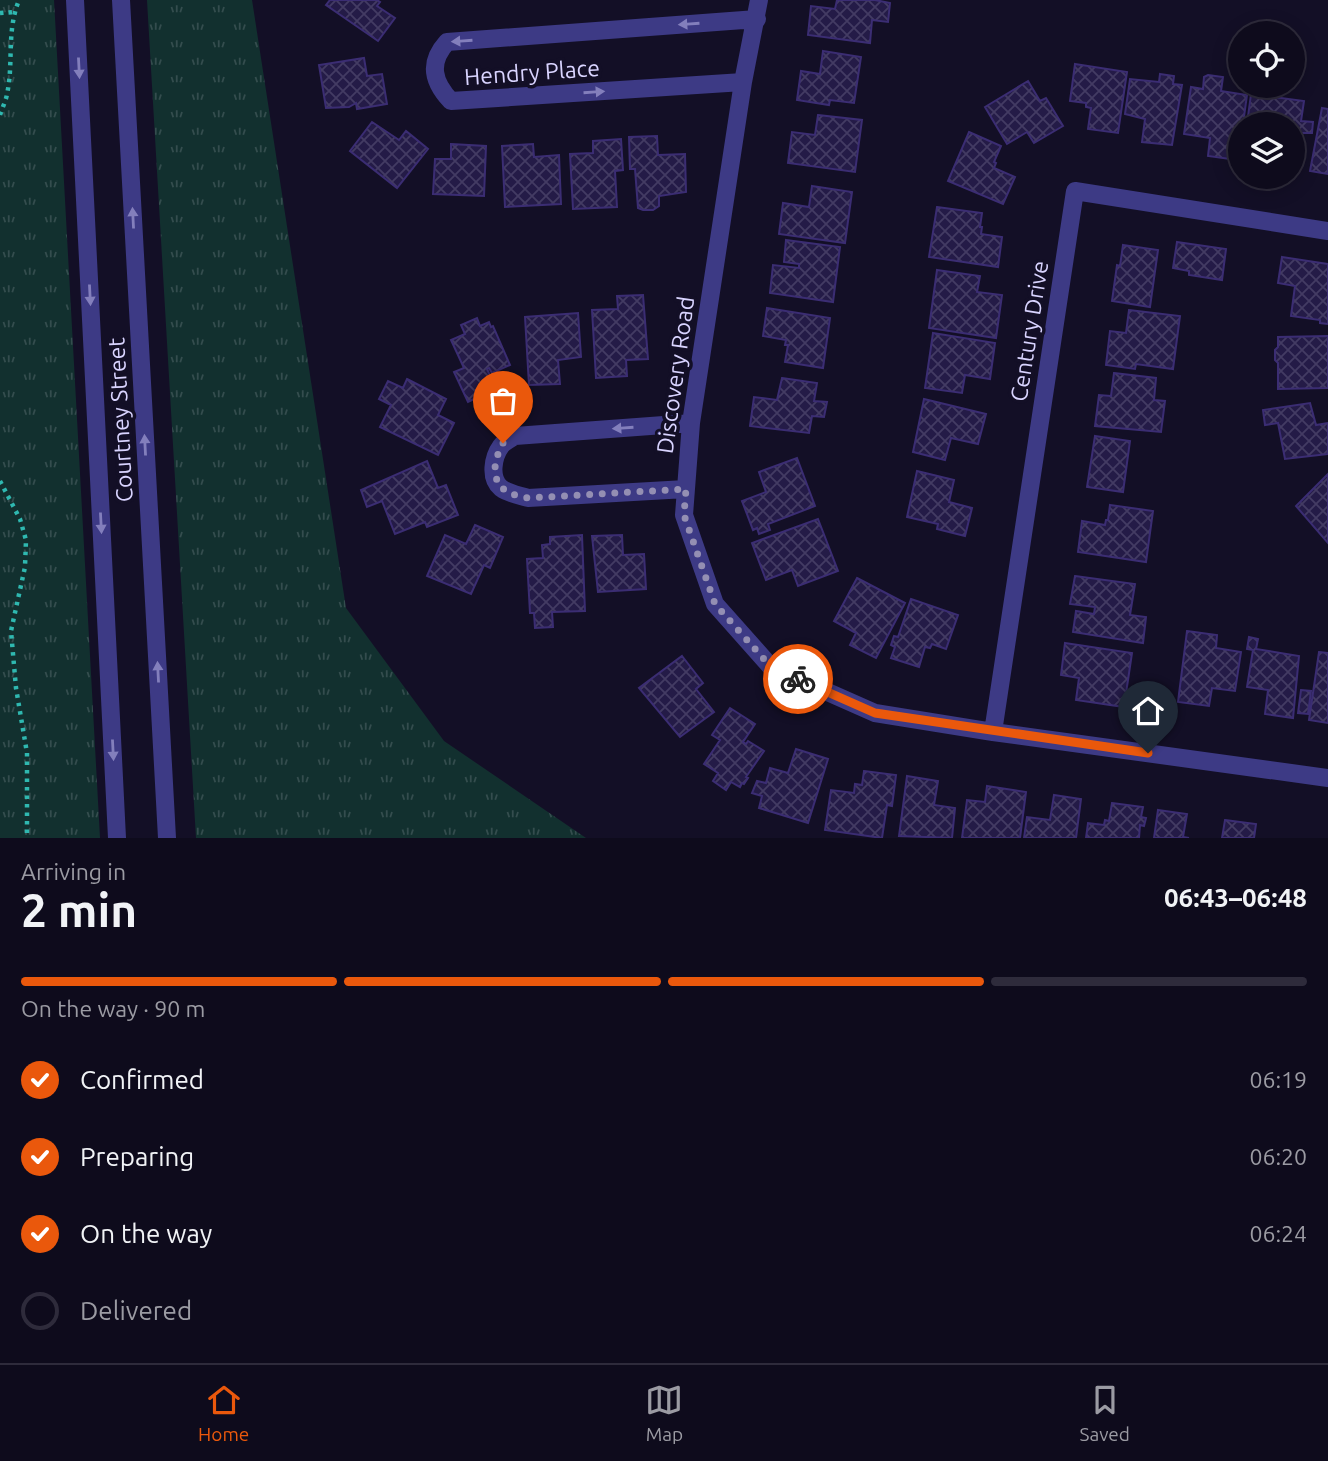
<!DOCTYPE html>
<meta charset="utf-8">
<style>
:root{--surface:#0e0b1c;--page:#1c1929;--text:#f1f3f6;--muted:#9b9ba3;--line:#2e2b3b;--accent:#ea580c}
body{margin:0;font-family:Ubuntu,sans-serif;background:var(--page);color:var(--text);height:100vh;display:flex;flex-direction:column;font-size:26px;white-space:nowrap}
*{box-sizing:border-box;margin:0}
p{font-size:23px;color:var(--muted)}
.icon{flex:none;width:38px;height:38px;fill:none;stroke:currentColor;stroke-width:2;stroke-linecap:round;stroke-linejoin:round}
.map{position:relative;height:838px;overflow:hidden}
.drawer{display:flex;flex-direction:column;background:var(--surface);flex:1}
.drawer>*{flex:none}
.buttons{position:absolute;left:1228px;top:21px;display:grid;gap:14px}
.buttons a{display:grid;place-items:center;width:77px;height:77px;border-radius:50%;background:var(--surface);box-shadow:0 4px 18px #0003,0 0 0 2px var(--line);font-size:35px}
.pin{position:absolute;display:grid;place-items:center;width:60px;height:60px;color:#fff;margin:-72px -30px;border-radius:50% 50% 50% 0;rotate:-45deg;box-shadow:0 0 7px #0007}
.pin .icon{rotate:45deg}
.courier{position:absolute;display:grid;place-items:center;width:70px;height:70px;margin:-35px;border:5px solid #ea580c;border-radius:50%;background:#fff;color:#222;box-shadow:0 2px 9px #0007}
.head em{font-style:normal;font-weight:700}
.head div{display:flex;flex-direction:column-reverse}
.head{display:flex;align-items:center;justify-content:space-between;height:119px;padding:0 21px}
h1{font-size:46px;font-weight:700;line-height:52px}
.bar{display:grid;grid-template-columns:repeat(4,1fr);gap:10px 7px;align-content:center;height:84px;padding:0 21px}
.bar i{height:9px;border-radius:5px;background:var(--line)}
.bar .on{background:var(--accent)}
.bar p{grid-column:span 4}
ol{padding:0 21px;list-style:none}
li{display:flex;align-items:center;gap:21px;height:77px}
li p{margin-inline-start:auto}
li .icon{padding:7px;border-radius:50%;background:var(--accent);color:#fff;stroke-width:4}
li:last-child{color:var(--muted)}
li i{width:38px;height:38px;border:4px solid var(--line);border-radius:50%}
.menu{display:flex;justify-content:space-around;align-items:center;height:98px;border-top:2px solid var(--line);background:var(--surface);font-size:19px;color:var(--muted)}
.menu a{display:grid;justify-items:center;gap:4px}
.menu .on{color:var(--accent)}
.map>svg:first-child{display:block}
.grass{fill:url(#grass-tufts)}
.building{fill:url(#building-cross-hatch);stroke:#3b2d73;stroke-width:2}
.lines{fill:none;stroke-linecap:round;stroke-linejoin:round}
.path{stroke:#2fb8b0;stroke-width:4.5;stroke-dasharray:3.5 5;stroke-linecap:butt}
.minor{stroke:#3d3a85;stroke-width:18}
.tertiary{stroke:#3d3a85;stroke-width:18}
.oneway{fill:#837fbc}
.done{stroke:#948fb3;stroke-width:7;stroke-dasharray:0 12.6}
.route{stroke:#ea580c;stroke-width:9}
.labels{text-anchor:middle;dominant-baseline:central;stroke-width:7;stroke-linejoin:round;paint-order:stroke}
.street-label{font-size:23px;fill:#d9d4ff;stroke:#130f26}
</style>
<div class="map">
<svg width="1328" height="838" viewBox="0 0 1328 838">
<defs>
<pattern id="grass-tufts" width="24" height="20" patternUnits="userSpaceOnUse" patternTransform="scale(1.75)"><rect width="24" height="20" fill="#12302f"/><path d="M3 7l-1-3M5 7V3M7 7l1-3M15 17l-1-3M17 17v-4M19 17l1-3" fill="none" stroke="#344d4e"/></pattern>
<pattern id="building-cross-hatch" width="8" height="8" patternUnits="userSpaceOnUse" patternTransform="scale(1.75)"><rect width="8" height="8" fill="#241b47"/><path d="M0 0l8 8M0 8l8-8" fill="none" stroke="#433b63"/></pattern>
</defs>
<rect width="100%" height="100%" fill="#130f26"/>
<path class="grass" d="M0 0H54L100 838H0Z
M147 0H252L346 608 444 741 586 838H196Z"/>
<path class="building" d="M330 0H377L380 2 377 6 395 18 378 41 326 5Z
M837 0H875L890 3 888 22 872 20 870 43 808 35 811 6 835 9Z
M823 51 861 57 854 103 830 100 829 105 797 100 801 71 820 74Z
M364 58 367 76 382 74 387 104 357 109 356 103 349 107 326 108 319 65Z
M1075 64 1127 72 1118 133 1088 129 1091 108 1086 107V103L1070 101Z
M1160 74 1174 76 1173 84 1182 85 1172 145 1142 142 1145 119 1125 114 1130 79 1159 82Z
M1208 75 1223 77 1221 91 1247 95 1243 124H1241L1238 160 1208 156 1210 138 1184 134 1191 87 1203 89 1204 77Z
M1028 81 1040 101 1046 98 1063 126 1034 143 1027 132 1007 144 985 107Z
M1251 94 1304 101 1301 121 1313 122 1312 133H1299L1297 146H1293V124H1247Z
M1322 108 1328 109V174L1310 171Z
M818 115 862 120 855 172 788 163 792 132 815 135Z
M372 122 399 140 406 131 428 149 397 188 350 151Z
M969 132 1001 146 994 162 996 163 994 168 1015 177 1003 204 948 181Z
M657 136 658 155 685 154 686 192 659 196V206L653 210H643L638 208 635 169H630L629 137Z
M621 139 623 170 615 171 617 207 573 209 570 154 593 153V141Z
M451 144 486 146 484 196 433 194 435 159H451Z
M533 144 534 157 559 155 561 204 505 207 502 146Z
M812 186 852 192 845 243 779 234 783 203 809 207Z
M937 207 982 213 980 227H982L981 234 1002 237 998 267 929 257Z
M786 240 840 247 833 302 770 293 773 265 799 268V264L784 262Z
M1177 242 1226 249 1222 280 1189 275V271L1173 268Z
M1123 245 1158 250 1150 307 1112 301 1117 265 1120 266Z
M1282 257 1328 264V324L1320 323V320L1291 316 1295 286 1278 283Z
M937 270 980 276 977 292 1002 295 996 338 929 328Z
M643 295 648 359 626 360 627 376 596 378 592 310 618 309 617 296Z
M767 308 830 318 823 368 785 362 788 345H785L786 340 763 336Z
M1129 310 1180 316 1173 369 1136 364 1135 369 1106 365 1110 331 1126 333Z
M578 313 581 357 558 360 560 384 529 385 525 317Z
M477 318 480 326 489 322 491 327 493 326 510 365 492 373 489 368 487 369 496 389 468 402 454 372 464 368 451 340 465 334 461 325Z
M933 333 995 343 990 379 965 375 962 393 925 388Z
M1328 336V388L1278 389V363L1275 360V350L1278 347V337Z
M1114 373 1156 378 1154 400 1165 401 1161 432 1095 426 1099 395 1111 396Z
M782 378 817 383 814 401 827 402 824 417 812 416 809 433 750 426 754 397 777 400Z
M407 379 446 399 438 415 454 423 438 455 380 427 391 405 379 399 388 381 403 388Z
M924 399 986 414 978 444 951 438 945 460 913 452Z
M1310 403 1316 425 1328 423V454L1285 459 1278 423 1265 425 1263 410Z
M1095 436 1130 441 1123 492 1087 487Z
M797 458 815 506 768 524 770 530 759 534 757 528 753 530 742 501 766 492 759 472Z
M427 461 438 488 446 485 458 515 427 527 425 522 395 534 382 501 367 507 361 490Z
M917 471 954 480 949 502 972 508 965 536 937 529 938 524 907 517Z
M1328 474V543L1296 506Z
M1110 505 1153 511 1146 562 1078 552 1082 521 1105 525 1106 520H1108Z
M818 519 838 571 798 586 792 570 766 580 752 543Z
M475 525 503 537 490 568 484 565 471 594 427 576 445 535 466 544Z
M582 535 585 611 552 612 553 627 535 628 534 613H530L527 559 543 558 542 545 550 544V537Z
M622 535 623 555 644 554 646 589 598 592 592 536Z
M1075 576 1135 584 1130 615 1146 617 1143 643 1073 632 1076 611 1094 614 1095 607 1070 604Z
M857 578 905 603 876 658 850 645 856 633 834 621Z
M911 599 958 615 946 649 932 644 930 648 925 647 919 667 891 658 895 647 891 645 894 636 898 637Z
M1187 631 1217 635 1216 648 1241 652 1235 691 1212 688 1209 706 1178 702Z
M1249 637 1258 639 1256 649 1299 656 1293 718 1265 714 1268 690 1247 687 1253 650 1247 649Z
M1065 643 1132 653 1124 707 1076 700 1079 678 1061 675Z
M1319 652 1328 653V723L1309 720Z
M682 656 703 683 696 689 714 712 680 737 639 688Z
M1301 690 1311 691 1308 714 1298 713Z
M730 708 755 724 743 742 746 744 748 741 764 751 746 777 748 778 744 784 742 783 740 787 731 782 726 790 713 781 718 773 704 764 720 740 712 735Z
M796 749 828 759 808 823 759 808 762 796 752 793 757 781 766 783 770 768 788 773Z
M864 771 896 775 892 806 887 805 882 838 825 830 831 790 854 793 855 784 862 785Z
M907 776 938 781 934 805 955 808 952 838 899 836Z
M987 786 1026 792 1020 838H962L967 800 985 802Z
M1054 795 1081 799 1076 838H1024L1027 817 1050 820Z
M1112 803 1143 807 1141 817 1146 818 1144 826 1140 825 1139 838H1086L1088 823 1104 825 1105 820 1109 821Z
M1158 810 1187 814 1183 837 1189 838H1154Z
M1225 820 1256 824 1254 838H1222Z"/>
<g class="lines">
<path class="path" d="M0 13 14 12
M0 115C2 108 6 101 7 94 14 62 6 33 19 0
M0 481 20 519 26 540 25 567 11 631 16 688 27 753V838"/>
<path class="minor" d="M759 0 743 82 691 423 684 515 715 604 771 667 875 713 993 732 1328 778
M743 82 451 101C433 82 428 63 447 42L757 19
M686 489 528 498C519 495 509 494 501 488 489 478 493 457 501 446 505 441 510 439 515 436L691 423
M993 732 1075 191 1328 231"/>
<path class="tertiary" d="M75 0 117 838
M121 0 167 838"/>
</g>
<defs><path id="oneway-solid" d="M-6-.8H1V-3.2L6.5 0L1 3.2V.8H-6Z" transform="scale(1.75)"/></defs>
<g class="oneway">
<use href="#oneway-solid" transform="translate(689 24) rotate(176)"/>
<use href="#oneway-solid" transform="translate(462 41) rotate(176)"/>
<use href="#oneway-solid" transform="translate(79 68) rotate(87)"/>
<use href="#oneway-solid" transform="translate(594 92) rotate(-4)"/>
<use href="#oneway-solid" transform="translate(133 218) rotate(-93)"/>
<use href="#oneway-solid" transform="translate(90 295) rotate(87)"/>
<use href="#oneway-solid" transform="translate(623 428) rotate(176)"/>
<use href="#oneway-solid" transform="translate(145 445) rotate(-93)"/>
<use href="#oneway-solid" transform="translate(101 523) rotate(87)"/>
<use href="#oneway-solid" transform="translate(158 672) rotate(-93)"/>
<use href="#oneway-solid" transform="translate(113 750) rotate(87)"/>
</g>
<g class="lines">
<path class="done" d="M503 443C495 459 492 469 499 486L511 494 528 498 686 489 684 515 715 604 771 667 798 679"/>
<path class="route" d="M798 679 875 713 1148 753"/>
</g>
<g class="labels">
<g class="street-label">
<text transform="translate(532 72) rotate(-4)">Hendry Place</text>
<text transform="translate(1029 331) rotate(-81)">Century Drive</text>
<text transform="translate(675 375) rotate(-82)">Discovery Road</text>
<text transform="translate(120 420) rotate(-93)">Courtney Street</text>
</g>
</g>
</svg>
<div class="buttons">
<a><svg class="icon" aria-label="locate" viewBox="0 0 24 24"><circle cx="12" cy="12" r="6"/><path d="M12 2v4M12 18v4M2 12h4M18 12h4"/></svg></a>
<a><svg class="icon" aria-label="layers" viewBox="0 0 24 24"><path d="M12 4l9 5-9 5-9-5zM3 14l9 5 9-5"/></svg></a>
</div>
<div class="pin" style="left:503px;top:443px;background:#ea580c"><svg class="icon" aria-label="bag" viewBox="0 0 24 24"><path d="M5 8h14l-1 12H6zM9 8a3 3 0 0 1 6 0"/></svg></div>
<div class="pin" style="left:1148px;top:753px;background:#1f2937"><svg class="icon" aria-label="home" viewBox="0 0 24 24"><path d="M3 11l9-7 9 7M6 9v11h12V9"/></svg></div>
<div class="courier" style="left:798px;top:679px"><svg class="icon" aria-label="bike" viewBox="0 0 24 24"><circle cx="6" cy="16" r="4"/><circle cx="18" cy="16" r="4"/><path d="M6 16l4-8h5l3 8M10 8l3 8H6M13 5h3"/></svg></div>
</div>
<section class="drawer">
<div class="head"><div><h1>2 min</h1><p>Arriving in</p></div><em>06:43–06:48</em></div>
<div class="bar"><i class="on"></i><i class="on"></i><i class="on"></i><i></i><p>On the way · 90 m</p></div>
<ol>
<li><svg class="icon" aria-label="check" viewBox="0 0 24 24"><path d="M5 12l5 5 9-10"/></svg>Confirmed<p>06:19</p></li>
<li><svg class="icon" aria-label="check" viewBox="0 0 24 24"><path d="M5 12l5 5 9-10"/></svg>Preparing<p>06:20</p></li>
<li><svg class="icon" aria-label="check" viewBox="0 0 24 24"><path d="M5 12l5 5 9-10"/></svg>On the way<p>06:24</p></li>
<li><i></i>Delivered</li>
</ol>
</section>
<nav class="menu">
<a class="on"><svg class="icon" aria-label="home" viewBox="0 0 24 24"><path d="M3 11l9-7 9 7M6 9v11h12V9"/></svg>Home</a>
<a><svg class="icon" aria-label="map" viewBox="0 0 24 24"><path d="M3 6l6-2 6 2 6-2v14l-6 2-6-2-6 2zM9 4v14M15 6v14"/></svg>Map</a>
<a><svg class="icon" aria-label="saved" viewBox="0 0 24 24"><path d="M7 4h10v16l-5-4-5 4z"/></svg>Saved</a>
</nav>
